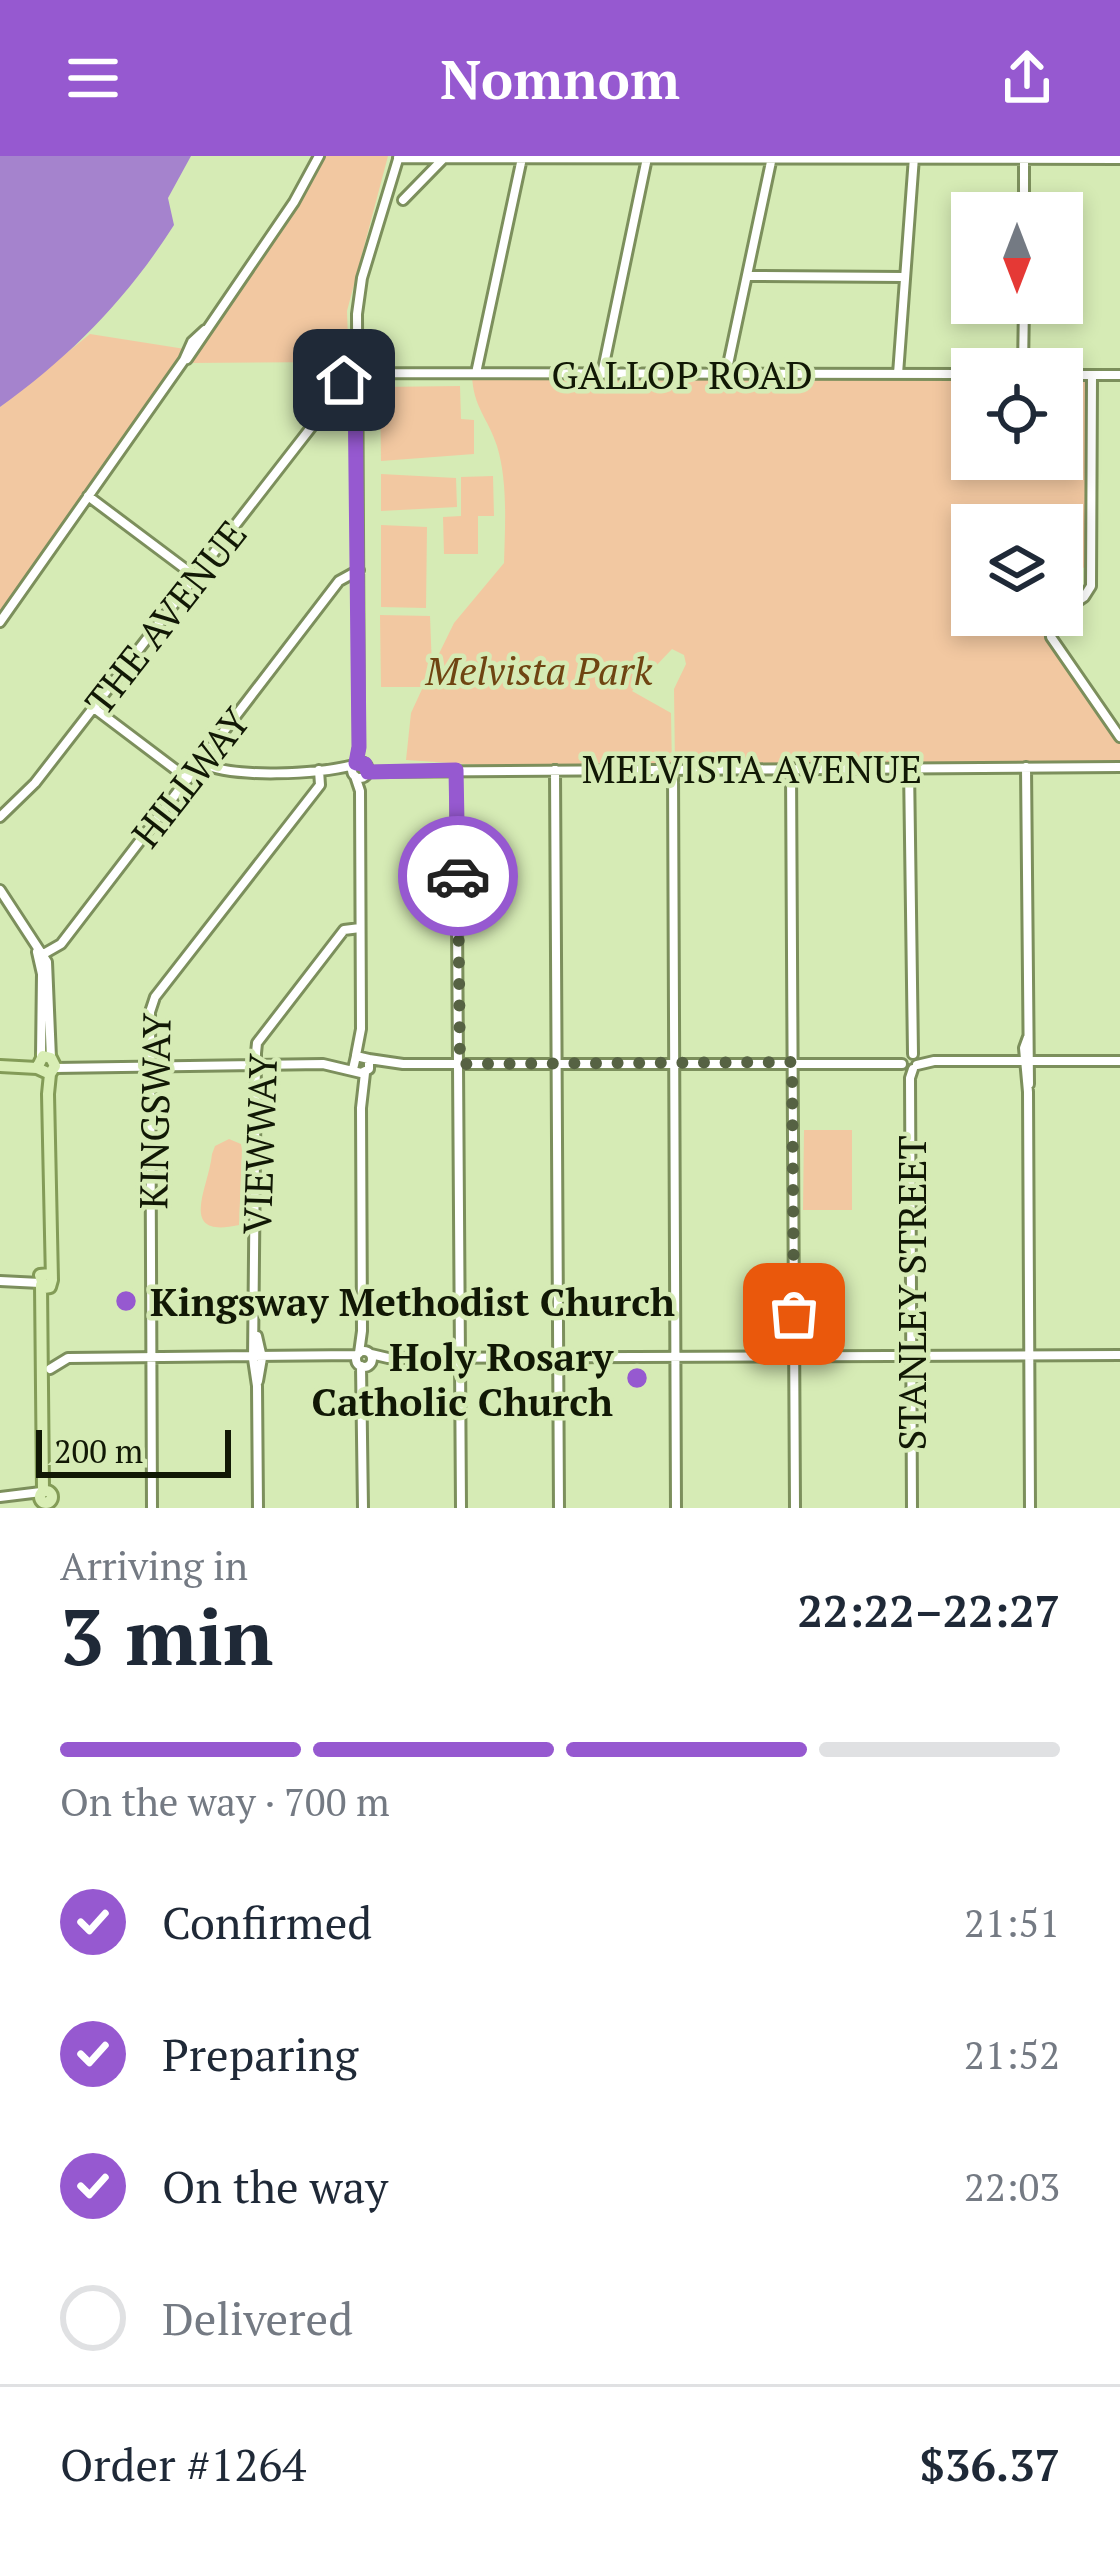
<!DOCTYPE html>
<meta charset="utf-8">
<style>
:root{--surface:#fff;--page:#f2f2f3;--text:#1f2937;--muted:#747a83;--line:#e0e1e3;--accent:#9659d0}
body{margin:0;font-family:"PT Serif",serif;background:var(--page);color:var(--text);height:100vh;display:flex;flex-direction:column;font-size:45px;white-space:nowrap}
*{box-sizing:border-box;margin:0}
p{font-size:39px;color:var(--muted)}
.icon{flex:none;width:66px;height:66px;fill:none;stroke:currentColor;stroke-width:2;stroke-linecap:round;stroke-linejoin:round}
.map{position:relative;height:1352px;overflow:hidden}
.sheet{display:flex;flex-direction:column;background:var(--surface);flex:1}
.sheet>*{flex:none}
.needle{width:78px;rotate:180deg}
.buttons{position:absolute;left:951px;top:36px;display:grid;gap:24px}
.buttons a{display:grid;place-items:center;width:132px;height:132px;border-radius:0px;background:var(--surface);box-shadow:0 6px 18px #0003;font-size:60px}
.scale{position:absolute;left:36px;bottom:30px;width:195px;box-sizing:border-box;padding-left:12px;border:6px solid #111805;border-top:0;font-size:33px;line-height:42px;white-space:nowrap;color:#111805;-webkit-text-stroke:9px #d6ebb5;paint-order:stroke}
.pin{position:absolute;display:grid;place-items:center;width:102px;height:102px;color:#fff;margin:-51px;border-radius:24px;box-shadow:0 6px 18px #0006}
.courier{position:absolute;display:grid;place-items:center;width:120px;height:120px;margin:-60px;border:9px solid #9659d0;border-radius:50%;background:#fff;color:#222;box-shadow:0 3px 15px #0007}
.overview em{font-style:normal;font-weight:700}
.overview div{display:flex;flex-direction:column-reverse}
.overview{display:flex;align-items:center;justify-content:space-between;height:204px;padding:0 60px}
h1{font-size:78px;font-weight:700;line-height:90px}
.bar{display:grid;grid-template-columns:repeat(4,1fr);gap:18px 12px;align-content:center;height:144px;padding:0 60px}
.bar i{height:15px;border-radius:9px;background:var(--line)}
.bar .on{background:var(--accent)}
.bar p{grid-column:span 4}
.line{display:flex;align-items:center;gap:30px;padding:0 60px;border-top:3px solid var(--line)}
.line div{flex:1}
ol{padding:0 60px;list-style:none}
li{display:flex;align-items:center;gap:36px;height:132px}
li p{margin-inline-start:auto}
li .icon{padding:12px;border-radius:50%;background:var(--accent);color:#fff;stroke-width:4}
li:last-child{color:var(--muted)}
li i{width:66px;height:66px;border:6px solid var(--line);border-radius:50%}
header{display:flex;justify-content:space-between;align-items:center;height:156px;padding:0 60px;background:var(--accent);color:#fff;font-size:54px;font-weight:700}
.map>svg:first-child{display:block}
.green{fill:#f2c8a1}
.water{fill:#a583cd}
.lines{fill:none;stroke-linecap:round;stroke-linejoin:round}
.minor-casing{stroke:#7c8f5c;stroke-width:14}
.major-casing{stroke:#839b57;stroke-width:16}
.minor{stroke:#fff;stroke-width:8}
.major{stroke:#d9eeb5;stroke-width:10}
.done{stroke:#566243;stroke-width:12;stroke-dasharray:0 21.6}
.route{stroke:#9659d0;stroke-width:15}
.poi-dot{fill:#9659d0;stroke:#d6ebb5;stroke-width:4.5}
.labels{text-anchor:middle;dominant-baseline:central;stroke-width:9;stroke-linejoin:round;paint-order:stroke}
.street-label{font-size:39px;fill:#111805;stroke:#d6ebb5}
.park-label{font-size:39px;font-style:italic;fill:#6f4412;stroke:#d6ebb5}
.poi-label{font-size:39px;font-weight:bold;fill:#111805;stroke:#d6ebb5;text-anchor:start}
</style>
<header><svg class="icon" aria-label="menu" viewBox="0 0 24 24"><path d="M4 6h16M4 12h16M4 18h16"/></svg>Nomnom<svg class="icon" aria-label="share" viewBox="0 0 24 24"><path d="M12 15V3M7 8l5-5 5 5M5 13v7h14v-7"/></svg></header>
<div class="map">
<svg width="1120" height="1352" viewBox="0 0 1120 1352">
<rect width="100%" height="100%" fill="#d6ebb5"/>
<path class="green" d="M321 0H388L347 155 349 213 332 226 338 206 187 207 313 22Z
M90 178 185 193 0 455V251Z
M472 219 972 220V303H1062V220H1090L1088 410 1062 420V369H972V459H1046L1051 466V483L1120 587V609L675 610 674 533 686 508 684 499 672 493 632 535 671 557 672 612 555 614 406 604 411 557 423 531H381L380 459 430 460 432 512 454 467 504 407C505 370 508 326 497 290 488 262 473 251 472 219Z
M460 230 461 263 474 264V298L381 305 380 231Z
M381 318 456 322 457 351 381 355Z
M493 320 494 360H478V398H444L443 361 461 360V321Z
M381 369 427 371 426 452 381 451Z
M804 974H852V1054H803Z
M229 983 241 988 242 994 239 1069C176 1083 209 1032 212 998L215 990Z"/>
<path class="water" d="M0 0H191L168 42 174 69C127 143 71 200 0 251Z"/>
<g class="lines">
<g class="minor-casing">
<path id="minor" d="M398 2 1120 3
M403 44 444 2
M1024 57V0
M747 120 904 121
M359 182 360 262
M187 203 294 46 319 0
M1023 213 1024 147
M476 217 522 2
M602 218 647 2
M726 218 772 1
M898 218 914 1
M1062 219H1120
M323 256 334 232 362 217 972 218
M88 340 196 421
M1062 456 1084 441 1091 430 1092 219
M1057 459 1050 469 1051 481 1120 581
M0 466 184 204 192 186 205 174
M94 552 188 623
M352 614a8 8 0 1 1 16 0a8 8 0 1 1-16 0Z
M201 607C234 623 318 618 354 609
M356 607 359 591 357 158 362 122 399 0
M791 611 795 1352
M909 611 913 898
M1026 611 1029 928
M673 613 676 1352
M456 614 461 1352
M555 614 559 1352
M367 616 1120 611
M355 620 360 635 361 873 356 899
M0 661 35 627 323 256 355 225 390 219
M0 734 47 806 51 902
M37 796 42 818 41 900
M40 800 61 788 339 425 359 414
M1028 881 1024 892 1028 936 1030 1352
M369 903 403 908H902
M917 909 934 905H1120
M55 912 323 908 361 917 369 913V903L356 900 353 913
M0 1125 40 1127
M257 1180 262 1202 258 1225
M356 1203a8 8 0 1 1 16 0a8 8 0 1 1-16 0Z
M359 1197 362 1175 361 952 365 917
M371 1198 388 1202 1120 1199
M361 1210 363 1352
M50 1213 68 1202 357 1199
M0 1341 41 1336
M152 1352 150 856 155 841 320 629 319 614
M258 1352 257 1230 253 1203 256 897 257 887 344 774 360 772
M912 1352 910 922 913 913"/>
</g>
<g class="major-casing">
<path id="major" d="M0 910 37 912
M50 918 37 912 43 900 51 902 55 910 50 918 48 938 52 1124 50 1131 44 1132 40 1119 50 1118
M41 1129 43 1334
M40 1341a6 6 0 1 1 12 0a6 6 0 1 1-12 0Z"/>
</g>
<use href="#minor" class="minor"/>
<use href="#major" class="major"/>
</g>
<g class="lines">
<path class="done" d="M458 720 460 908 792 906 794 1158"/>
<path class="route" d="M344 224 334 232 323 256 355 225 359 591 356 607 365 608 368 616 456 614 458 720"/>
</g>
<g class="poi-dot">
<circle cx="126" cy="1145" r="12"/>
<circle cx="637" cy="1222" r="12"/>
</g>
<g class="labels">
<g class="street-label">
<text x="682" y="218">GALLOP ROAD</text>
<text transform="translate(165 461) rotate(-52)">THE AVENUE</text>
<text x="752" y="612">MELVISTA AVENUE</text>
<text transform="translate(190 621) rotate(-52)">HILLWAY</text>
<text transform="translate(154 955) rotate(-89)">KINGSWAY</text>
<text transform="translate(259 988) rotate(-88)">VIEWWAY</text>
<text transform="translate(911 1137) rotate(-90)">STANLEY STREET</text>
</g>
<g class="park-label">
<text x="539" y="514">Melvista Park</text>
</g>
<g class="poi-label">
<text x="150" y="1145">Kingsway Methodist Church</text>
<text x="613" y="1200" text-anchor="end">Holy Rosary<tspan x="613" dy="45">Catholic Church</tspan></text>
</g>
</g>
</svg>
<div class="buttons">
<a><svg class="needle" viewBox="-14 -14 28 28"><path d="M0-13l5 13h-10z" fill="#e53935"/><path d="M0 13l5-13h-10z" fill="#747a83"/></svg></a>
<a><svg class="icon" aria-label="locate" viewBox="0 0 24 24"><circle cx="12" cy="12" r="6"/><path d="M12 2v4M12 18v4M2 12h4M18 12h4"/></svg></a>
<a><svg class="icon" aria-label="layers" viewBox="0 0 24 24"><path d="M12 4l9 5-9 5-9-5zM3 14l9 5 9-5"/></svg></a>
</div>
<div class="scale">200 m</div>
<div class="pin" style="left:794px;top:1158px;background:#ea580c"><svg class="icon" aria-label="bag" viewBox="0 0 24 24"><path d="M5 8h14l-1 12H6zM9 8a3 3 0 0 1 6 0"/></svg></div>
<div class="pin" style="left:344px;top:224px;background:#1f2937"><svg class="icon" aria-label="home" viewBox="0 0 24 24"><path d="M3 11l9-7 9 7M6 9v11h12V9"/></svg></div>
<div class="courier" style="left:458px;top:720px"><svg class="icon" aria-label="car" viewBox="0 0 24 24"><path d="M5 17H2v-5l4-1 3-4h7l3 4 3 1v5h-3M9 17h6M6 11h13"/><circle cx="7" cy="17" r="2"/><circle cx="17" cy="17" r="2"/></svg></div>
</div>
<section class="sheet">
<div class="overview"><div><h1>3 min</h1><p>Arriving in</p></div><em>22:22–22:27</em></div>
<div class="bar"><i class="on"></i><i class="on"></i><i class="on"></i><i></i><p>On the way · 700 m</p></div>
<ol>
<li><svg class="icon" aria-label="check" viewBox="0 0 24 24"><path d="M5 12l5 5 9-10"/></svg>Confirmed<p>21:51</p></li>
<li><svg class="icon" aria-label="check" viewBox="0 0 24 24"><path d="M5 12l5 5 9-10"/></svg>Preparing<p>21:52</p></li>
<li><svg class="icon" aria-label="check" viewBox="0 0 24 24"><path d="M5 12l5 5 9-10"/></svg>On the way<p>22:03</p></li>
<li><i></i>Delivered</li>
</ol>
<div class="line" style="height:156px"><div>Order #1264</div><b>$36.37</b></div>
</section>
